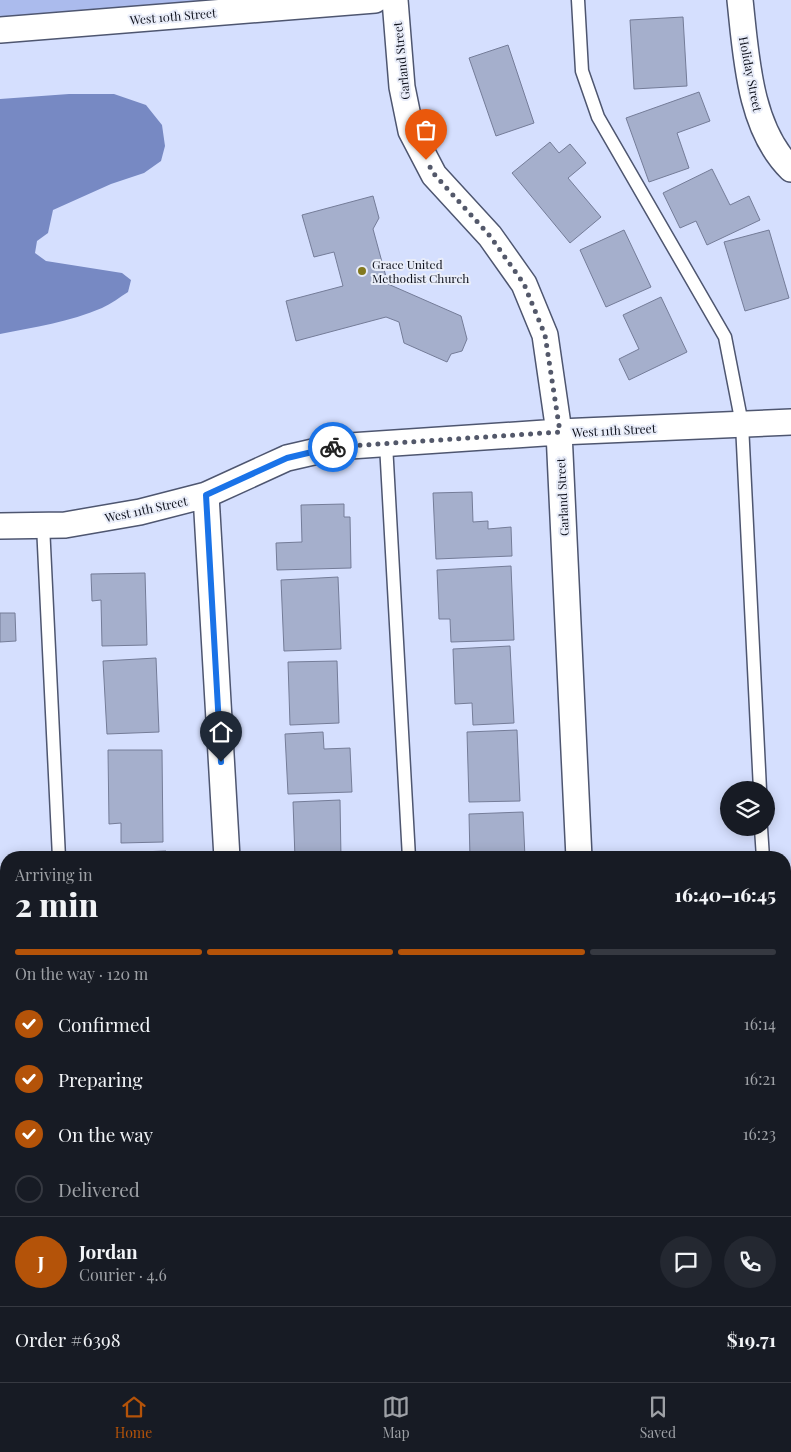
<!DOCTYPE html>
<meta charset="utf-8">
<style>
:root{--surface:#171b24;--page:#242831;--text:#f1f3f6;--muted:#9ea1a6;--line:#363941;--accent:#b45309}
body{margin:0;font-family:"Playfair Display",serif;background:var(--page);color:var(--text);height:100vh;display:flex;flex-direction:column;font-size:19px;white-space:nowrap}
*{box-sizing:border-box;margin:0}
p{font-size:16px;color:var(--muted)}
.icon{flex:none;width:28px;height:28px;fill:none;stroke:currentColor;stroke-width:2;stroke-linecap:round;stroke-linejoin:round}
.map{position:relative;flex:1;overflow:hidden}
.details{position:absolute;left:0px;top:851px;width:791px;height:531px;display:flex;flex-direction:column;background:var(--surface);border-radius:20px 20px 0 0;box-shadow:0 2px 12px #0003}
.details>*{flex:none}
.controls{position:absolute;left:720px;top:781px;display:grid;gap:10px}
.controls a{display:grid;place-items:center;width:55px;height:55px;border-radius:50%;background:var(--surface);box-shadow:0 2px 12px #0003;font-size:25px}
.pin{position:absolute;display:grid;place-items:center;width:42px;height:42px;color:#fff;margin:-51px -21px;border-radius:50% 50% 50% 0;rotate:-45deg;box-shadow:0 0 5px #0007}
.pin .icon{rotate:45deg}
.courier{position:absolute;display:grid;place-items:center;width:50px;height:50px;margin:-25px;border:4px solid #1a73e8;border-radius:50%;background:#fff;color:#222;box-shadow:0 1px 6px #0007}
.headline em{font-style:normal;font-weight:800}
.headline div{display:flex;flex-direction:column-reverse}
.headline{display:flex;align-items:center;justify-content:space-between;height:85px;padding:0 15px}
h1{font-size:32px;font-weight:800;line-height:38px}
.bar{display:grid;grid-template-columns:repeat(4,1fr);gap:8px 5px;align-content:center;height:60px;padding:0 15px}
.bar i{height:6px;border-radius:4px;background:var(--line)}
.bar .on{background:var(--accent)}
.bar p{grid-column:span 4}
.line{display:flex;align-items:center;gap:12px;padding:0 15px;border-top:1px solid var(--line)}
.line div{flex:1}
.round{display:grid;place-items:center;flex:none;width:52px;height:52px;border-radius:26px;background:var(--page)}
ol{padding:0 15px;list-style:none}
li{display:flex;align-items:center;gap:15px;height:55px}
li p{margin-inline-start:auto}
li .icon{padding:5px;border-radius:50%;background:var(--accent);color:#fff;stroke-width:4}
li:last-child{color:var(--muted)}
li i{width:28px;height:28px;border:2px solid var(--line);border-radius:50%}
.dock{display:flex;justify-content:space-around;align-items:center;height:70px;border-top:1px solid var(--line);background:var(--surface);font-size:14px;color:var(--muted)}
.dock a{display:grid;justify-items:center;gap:2px}
.dock .on{color:var(--accent)}
.map>svg:first-child{display:block}
.green{fill:#abbbed}
.water{fill:#7789c3}
.building{fill:#a5afcc;stroke:#747c98}
.lines{fill:none;stroke-linecap:round;stroke-linejoin:round}
.lane-casing{stroke:#4e5670;stroke-width:15}
.street-casing{stroke:#4e5670;stroke-width:28}
.lane{stroke:#fff;stroke-width:12}
.street{stroke:#fff;stroke-width:25}
.done{stroke:#53586a;stroke-width:5;stroke-dasharray:0 9}
.route{stroke:#1a73e8;stroke-width:6}
.poi-dot{fill:#83791e;stroke:#e9edf9;stroke-width:2}
.labels{text-anchor:middle;dominant-baseline:central;stroke-width:4;stroke-linejoin:round;paint-order:stroke}
.street-label{font-size:12px;fill:#0d101b;stroke:#e9edf9}
.poi-label{font-size:12px;fill:#0d101b;stroke:#e9edf9;text-anchor:start}
</style>
<div class="map">
<svg width="791" height="1382" viewBox="0 0 791 1382">
<rect width="100%" height="100%" fill="#d5dffe"/>
<path class="green" d="M0 0H227L0 19Z"/>
<path class="water" d="M69 94H114L146 105 162 125 165 146 161 161 144 173 111 184 53 210 48 233 37 241 35 253 46 261 122 273 131 280 128 292C120 297 111 304 102 308 70 322 34 327 0 334V99Z"/>
<path class="building" d="M683 17 687 86 634 89 630 20Z
M508 45 534 123 496 136 469 58Z
M699 92 710 121 677 133 689 168 649 182 626 118Z
M550 142 559 153 570 144 586 163 568 178 601 217 570 243 512 173Z
M712 169 730 205 749 196 760 220 707 245 696 221 680 228 663 193Z
M373 196 379 218 373 229 388 284 461 316 467 339 462 351 451 354 447 362 404 343 399 322 386 317 296 341 286 301 343 286 334 252 314 257 302 215Z
M624 230 651 287 606 307 580 250Z
M769 230 789 298 745 311 724 242Z
M661 297 687 352 629 380 619 359 639 349 623 315Z
M472 492 473 522 488 521V529L511 527 512 556 436 559 433 493Z
M344 504V517H350L351 568 277 570 276 543 302 542 301 505Z
M511 566 514 640 451 642 450 619H439L437 570Z
M145 573 147 645 102 646 101 600 92 601 91 574Z
M338 577 341 649 284 651 281 580Z
M0 613H15L16 641 0 642Z
M510 646 514 723 473 725 472 703 455 704 453 649Z
M156 658 159 732 107 734 103 661Z
M337 661 339 723 290 725 288 662Z
M517 730 520 801 469 802 467 732Z
M323 732 324 749 350 748 352 792 288 794 285 734Z
M108 750H162L163 842 121 843V823L109 824Z
M340 800 341 858H295L293 802Z
M523 812 525 858H470L469 814Z
M166 851V858H113V853Z
M0 950H5L6 1014H0Z
M0 1021H2L4 1087H0Z
M0 1095H6V1158H0Z
M0 1167H6V1231H0Z
M0 1240H6V1294H0Z
M320 1376H357V1382H321Z
M489 1376H548V1382H489Z"/>
<g class="lines">
<g class="lane-casing">
<path id="lane" d="M578 0 582 71 598 117 725 337 742 424 760 790
M386 444 409 858
M43 525 59 858
M761 828 763 858
M785 1316 789 1382
M85 1376V1382
M437 1376V1382"/>
</g>
<g class="street-casing">
<path id="street" d="M395 0 402 87 411 131 434 175 490 236 524 284 545 335 559 432 579 858
M740 0C746 55 749 128 791 169
M0 30 375 0
M206 495 227 858
M0 526 65 525 140 512 206 495 287 458 335 447 559 432 791 422
M785 1294H791
M0 1334H6
M256 1376V1382
M603 1376 604 1382"/>
</g>
<use href="#lane" class="lane"/>
<use href="#street" class="street"/>
</g>
<g class="lines">
<path class="done" d="M333 447 560 432 545 335 524 284 490 236 434 174 426 160"/>
<path class="route" d="M221 762 206 495 287 458 333 447"/>
</g>
<circle class="poi-dot" cx="362" cy="271" r="5"/>
<g class="labels">
<g class="street-label">
<text transform="translate(173 16) rotate(-5)">West 10th Street</text>
<text transform="translate(401 61) rotate(-96)">Garland Street</text>
<text transform="translate(751 74) rotate(79)">Holiday Street</text>
<text transform="translate(614 430) rotate(-3)">West 11th Street</text>
<text transform="translate(562 497) rotate(-93)">Garland Street</text>
<text transform="translate(146 509) rotate(-12)">West 11th Street</text>
</g>
<g class="poi-label">
<text x="372" y="264">Grace United<tspan x="372" dy="14">Methodist Church</tspan></text>
</g>
</g>
</svg>
<div class="controls">
<a><svg class="icon" aria-label="layers" viewBox="0 0 24 24"><path d="M12 4l9 5-9 5-9-5zM3 14l9 5 9-5"/></svg></a>
</div>
<div class="pin" style="left:426px;top:160px;background:#ea580c"><svg class="icon" aria-label="bag" viewBox="0 0 24 24"><path d="M5 8h14l-1 12H6zM9 8a3 3 0 0 1 6 0"/></svg></div>
<div class="pin" style="left:221px;top:762px;background:#1f2937"><svg class="icon" aria-label="home" viewBox="0 0 24 24"><path d="M3 11l9-7 9 7M6 9v11h12V9"/></svg></div>
<div class="courier" style="left:333px;top:447px"><svg class="icon" aria-label="bike" viewBox="0 0 24 24"><circle cx="6" cy="16" r="4"/><circle cx="18" cy="16" r="4"/><path d="M6 16l4-8h5l3 8M10 8l3 8H6M13 5h3"/></svg></div>
<section class="details">
<div class="headline"><div><h1>2 min</h1><p>Arriving in</p></div><em>16:40–16:45</em></div>
<div class="bar"><i class="on"></i><i class="on"></i><i class="on"></i><i></i><p>On the way · 120 m</p></div>
<ol>
<li><svg class="icon" aria-label="check" viewBox="0 0 24 24"><path d="M5 12l5 5 9-10"/></svg>Confirmed<p>16:14</p></li>
<li><svg class="icon" aria-label="check" viewBox="0 0 24 24"><path d="M5 12l5 5 9-10"/></svg>Preparing<p>16:21</p></li>
<li><svg class="icon" aria-label="check" viewBox="0 0 24 24"><path d="M5 12l5 5 9-10"/></svg>On the way<p>16:23</p></li>
<li><i></i>Delivered</li>
</ol>
<div class="line" style="height:90px"><b class="round" style="background:var(--accent);color:#fff">J</b><div><b>Jordan</b><p>Courier · 4.6</p></div><a class="round"><svg class="icon" aria-label="chat" viewBox="0 0 24 24"><path d="M4 5h16v11H9l-5 4z"/></svg></a><a class="round"><svg class="icon" aria-label="phone" viewBox="0 0 24 24"><path d="M5 4h4l2 5-3 2q2 4 5 5l2-3 5 2v4C11 20 4 13 5 4z"/></svg></a></div>
<div class="line" style="height:65px"><div>Order #6398</div><b>$19.71</b></div>
</section>
</div>
<nav class="dock">
<a class="on"><svg class="icon" aria-label="home" viewBox="0 0 24 24"><path d="M3 11l9-7 9 7M6 9v11h12V9"/></svg>Home</a>
<a><svg class="icon" aria-label="map" viewBox="0 0 24 24"><path d="M3 6l6-2 6 2 6-2v14l-6 2-6-2-6 2zM9 4v14M15 6v14"/></svg>Map</a>
<a><svg class="icon" aria-label="saved" viewBox="0 0 24 24"><path d="M7 4h10v16l-5-4-5 4z"/></svg>Saved</a>
</nav>
